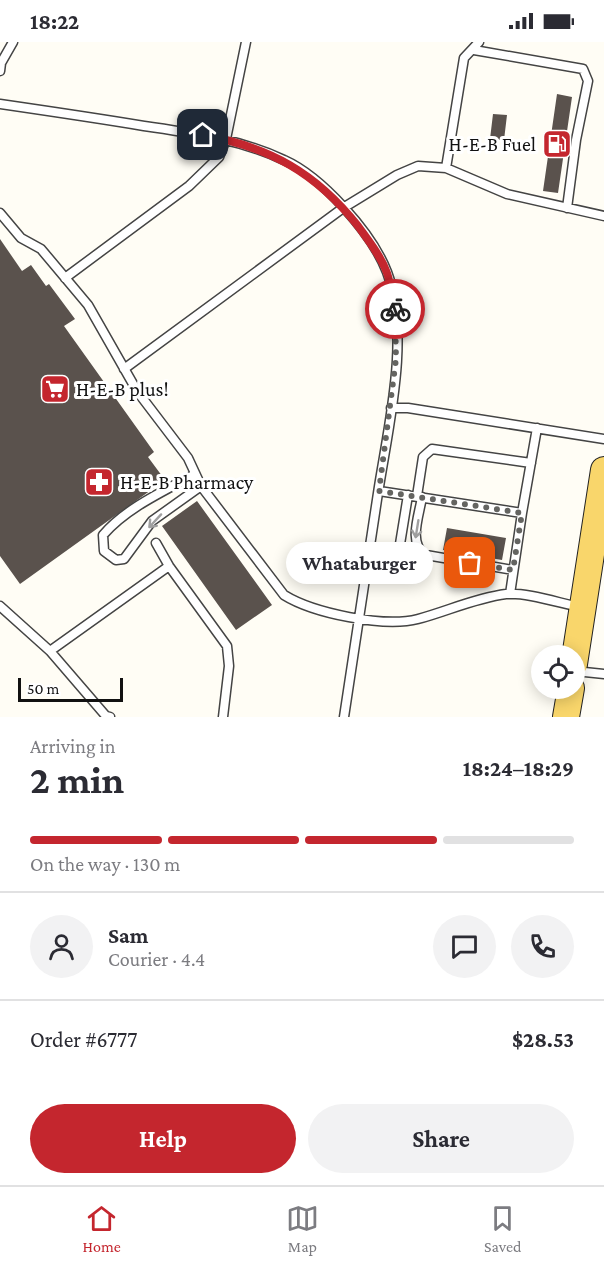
<!DOCTYPE html>
<meta charset="utf-8">
<style>
:root{--surface:#fff;--page:#f2f2f3;--text:#2b2b33;--muted:#7c7c81;--line:#e1e1e2;--accent:#c4262e}
body{margin:0;font-family:"Crimson Pro",serif;background:var(--page);color:var(--text);height:100vh;display:flex;flex-direction:column;font-size:22px;white-space:nowrap}
*{box-sizing:border-box;margin:0}
p{font-size:20px;color:var(--muted)}
.icon{flex:none;width:33px;height:33px;fill:none;stroke:currentColor;stroke-width:2;stroke-linecap:round;stroke-linejoin:round}
.map{position:relative;height:675px;overflow:hidden}
.sheet{display:flex;flex-direction:column;background:var(--surface);flex:1}
.sheet>*{flex:none}
.tools{position:absolute;left:531px;top:603px;display:grid;gap:12px}
.tools a{display:grid;place-items:center;width:54px;height:54px;border-radius:50%;background:var(--surface);box-shadow:0 3px 15px #0003;font-size:30px}
.scale{position:absolute;left:18px;bottom:15px;width:105px;box-sizing:border-box;padding-left:6px;border:3px solid #111;border-top:0;font-size:16px;line-height:21px;white-space:nowrap;color:#111;-webkit-text-stroke:4px #fff;paint-order:stroke}
.pin{position:absolute;display:grid;place-items:center;width:51px;height:51px;color:#fff;margin:-26px;border-radius:12px;box-shadow:0 3px 9px #0006}
.courier{position:absolute;display:grid;place-items:center;width:60px;height:60px;margin:-30px;border:4px solid #c4262e;border-radius:50%;background:#fff;color:#222;box-shadow:0 2px 8px #0007}
.bubble{position:absolute;height:42px;border-radius:21px;background:var(--surface);box-shadow:0 3px 15px #0003;font-size:20px;font-weight:700;line-height:42px;text-align:center}
.head em{font-style:normal;font-weight:700}
.head div{display:flex;flex-direction:column-reverse}
.head{display:flex;align-items:center;justify-content:space-between;height:102px;padding:0 30px}
h1{font-size:39px;font-weight:700;line-height:45px}
.bar{display:grid;grid-template-columns:repeat(4,1fr);gap:9px 6px;align-content:center;height:72px;padding:0 30px}
.bar i{height:8px;border-radius:4px;background:var(--line)}
.bar .active{background:var(--accent)}
.bar p{grid-column:span 4}
.line{display:flex;align-items:center;gap:15px;padding:0 30px;border-top:2px solid var(--line)}
.line div{flex:1}
.round{display:grid;place-items:center;flex:none;width:63px;height:63px;border-radius:32px;background:var(--page)}
.cta{display:flex;gap:12px;margin-top:auto;padding:12px 30px}
.cta a{flex:1;height:69px;border-radius:36px;background:var(--accent);color:#fff;font-size:24px;font-weight:700;line-height:69px;text-align:center}
.cta a+a{background:var(--page);color:var(--text)}
.status{display:flex;justify-content:space-between;align-items:center;height:42px;padding:0 30px;background:var(--surface);direction:ltr}
.status svg{height:16px;fill:currentColor}
.dock{display:flex;justify-content:space-around;align-items:center;height:84px;border-top:2px solid var(--line);background:var(--surface);font-size:16px;color:var(--muted)}
.dock a{display:grid;justify-items:center;gap:3px}
.dock .active{color:var(--accent)}
.map>svg:first-child{display:block}
.building{fill:#5a524d}
.lines{fill:none;stroke-linecap:round;stroke-linejoin:round}
.lane-casing{stroke:#444;stroke-width:11}
.primary-casing{stroke:#222;stroke-width:28}
.lane{stroke:#fff;stroke-width:8}
.primary{stroke:#f9d66b;stroke-width:26}
.oneway{stroke:#a0a0a0}
.done{stroke:#646461;stroke-width:6;stroke-dasharray:0 10.8}
.route{stroke:#c4262e;stroke-width:8}
.labels{text-anchor:middle;dominant-baseline:central;stroke-width:6;stroke-linejoin:round;paint-order:stroke}
.poi-label{font-size:20px;fill:#111;stroke:#fff;text-anchor:start}
</style>
<div class="status"><b>18:22</b><svg viewBox="0 0 49 12"><path d="M0 12V9h3v3zM5 12V6h3v6zM10 12V3h3v9zM15 12V0h3v12zM26 1h20v11H26zM47 4h2v5h-2z"/></svg></div>
<div class="map">
<svg width="604" height="675" viewBox="0 0 604 675">
<rect width="100%" height="100%" fill="#fffdf5"/>
<path class="building" d="M557 52 572 55 558 151 543 149Z
M493 72 507 73 504 98 490 97Z
M0 197 22 229 31 223 46 244 49 242 75 277 64 284 154 410 148 415 165 438 20 542 0 514Z
M197 459 272 563 236 588 162 484Z
M447 486 506 496 502 518 443 508Z"/>
<g class="lines">
<g class="lane-casing">
<path id="lane" d="M479 0 464 16 446 126 507 152 604 174
M474 8 583 27 588 39 576 98 567 166
M0 29 1 21 13 0
M0 62C48 69 96 76 144 84 192 91 240 97 284 118 322 135 372 191 387 230 411 294 388 385 378 451 367 525 356 600 344 675
M0 171 21 196 41 207 88 263 137 349 188 416 201 444 284 553C313 571 384 586 418 577 448 569 475 556 506 552 526 550 559 561 579 565
M65 236 189 144 219 115 226 97 246 0
M124 327 343 166 397 133 418 124 446 126
M391 366H408L604 397
M195 432C164 449 126 466 103 493L104 509 116 518 124 517 152 479 201 444
M379 449 522 471 537 386
M408 453 400 502 403 509 513 528
M417 454 423 415 432 407 531 421
M422 455C419 474 408 501 425 513
M156 501 169 524 227 604 229 624 223 675
M510 552 522 471
M0 564 50 609 106 674 110 675
M50 609 169 524
M575 629 604 632"/>
</g>
<g class="primary-casing">
<path id="primary" d="M574 622 604 428
M566 675 571 646"/>
</g>
<use href="#lane" class="lane"/>
<use href="#primary" class="primary"/>
</g>
<defs><path id="oneway-shaft" d="M-6 0H5M1.5-3L5.5 0L1.5 3" fill="none" stroke-width="1.6" stroke-linecap="round" stroke-linejoin="round" transform="scale(1.5)"/></defs>
<g class="oneway">
<use href="#oneway-shaft" transform="translate(155 479) rotate(133)"/>
<use href="#oneway-shaft" transform="translate(417 487) rotate(99)"/>
</g>
<g class="lines">
<path class="done" d="M395 267 396 317 379 449 522 471 513 528 470 521"/>
<path class="route" d="M203 93C270 105 316 131 358 184 368 198 381 214 387 231 391 243 392 255 395 267"/>
</g>
<defs>
<g id="fuel-square" transform="scale(1.5)"><rect x="-9" y="-9" width="18" height="18" rx="4" fill="#c4262e" stroke="#fff"/><path d="M-5.5-6h7V0h2V4h1.3V-2.5L3-4.5l.8-.8L6-3V5H2.5V1h-1V6h-7ZM-4.2-4.7v3.2H.2V-4.7Z" fill="#fff"/></g>
<g id="supermarket-square" transform="scale(1.5)"><rect x="-9" y="-9" width="18" height="18" rx="4" fill="#c4262e" stroke="#fff"/><path d="M-6-5.5h2.5l.6 2H6L4.5 2H-2.5L-4.4-4H-6ZM-1.5 3.2a1.3 1.3 0 1 0 .1 0ZM3 3.2a1.3 1.3 0 1 0 .1 0Z" fill="#fff"/></g>
<g id="pharmacy-square" transform="scale(1.5)"><rect x="-9" y="-9" width="18" height="18" rx="4" fill="#c4262e" stroke="#fff"/><path d="M-2-6h4v4h4v4h-4v4h-4v-4h-4v-4h4Z" fill="#fff"/></g>
</defs>
<g fill-rule="evenodd">
<use href="#fuel-square" x="557" y="102"/>
<use href="#supermarket-square" x="55" y="347"/>
<use href="#pharmacy-square" x="99" y="440"/>
</g>
<g class="labels">
<g class="poi-label">
<text x="536" y="102" text-anchor="end">H-E-B Fuel</text>
<text x="76" y="347">H-E-B plus!</text>
<text x="120" y="440">H-E-B Pharmacy</text>
</g>
</g>
</svg>
<div class="tools">
<a><svg class="icon" aria-label="locate" viewBox="0 0 24 24"><circle cx="12" cy="12" r="6"/><path d="M12 2v4M12 18v4M2 12h4M18 12h4"/></svg></a>
</div>
<div class="scale">50 m</div>
<div class="pin" style="left:470px;top:521px;background:#ea580c"><svg class="icon" aria-label="bag" viewBox="0 0 24 24"><path d="M5 8h14l-1 12H6zM9 8a3 3 0 0 1 6 0"/></svg></div>
<div class="pin" style="left:203px;top:93px;background:#1f2937"><svg class="icon" aria-label="home" viewBox="0 0 24 24"><path d="M3 11l9-7 9 7M6 9v11h12V9"/></svg></div>
<div class="courier" style="left:395px;top:267px"><svg class="icon" aria-label="bike" viewBox="0 0 24 24"><circle cx="6" cy="16" r="4"/><circle cx="18" cy="16" r="4"/><path d="M6 16l4-8h5l3 8M10 8l3 8H6M13 5h3"/></svg></div>
<div class="bubble" style="left:286px;top:500px;width:147px">Whataburger</div>
</div>
<section class="sheet">
<div class="head"><div><h1>2 min</h1><p>Arriving in</p></div><em>18:24–18:29</em></div>
<div class="bar"><i class="active"></i><i class="active"></i><i class="active"></i><i></i><p>On the way · 130 m</p></div>
<div class="line" style="height:108px"><a class="round"><svg class="icon" aria-label="person" viewBox="0 0 24 24"><circle cx="12" cy="8" r="4"/><path d="M4 21q1-7 8-7t8 7"/></svg></a><div><b>Sam</b><p>Courier · 4.4</p></div><a class="round"><svg class="icon" aria-label="chat" viewBox="0 0 24 24"><path d="M4 5h16v11H9l-5 4z"/></svg></a><a class="round"><svg class="icon" aria-label="phone" viewBox="0 0 24 24"><path d="M5 4h4l2 5-3 2q2 4 5 5l2-3 5 2v4C11 20 4 13 5 4z"/></svg></a></div>
<div class="line" style="height:78px"><div>Order #6777</div><b>$28.53</b></div>
<div class="cta"><a>Help</a><a>Share</a></div>
</section>
<nav class="dock">
<a class="active"><svg class="icon" aria-label="home" viewBox="0 0 24 24"><path d="M3 11l9-7 9 7M6 9v11h12V9"/></svg>Home</a>
<a><svg class="icon" aria-label="map" viewBox="0 0 24 24"><path d="M3 6l6-2 6 2 6-2v14l-6 2-6-2-6 2zM9 4v14M15 6v14"/></svg>Map</a>
<a><svg class="icon" aria-label="saved" viewBox="0 0 24 24"><path d="M7 4h10v16l-5-4-5 4z"/></svg>Saved</a>
</nav>
